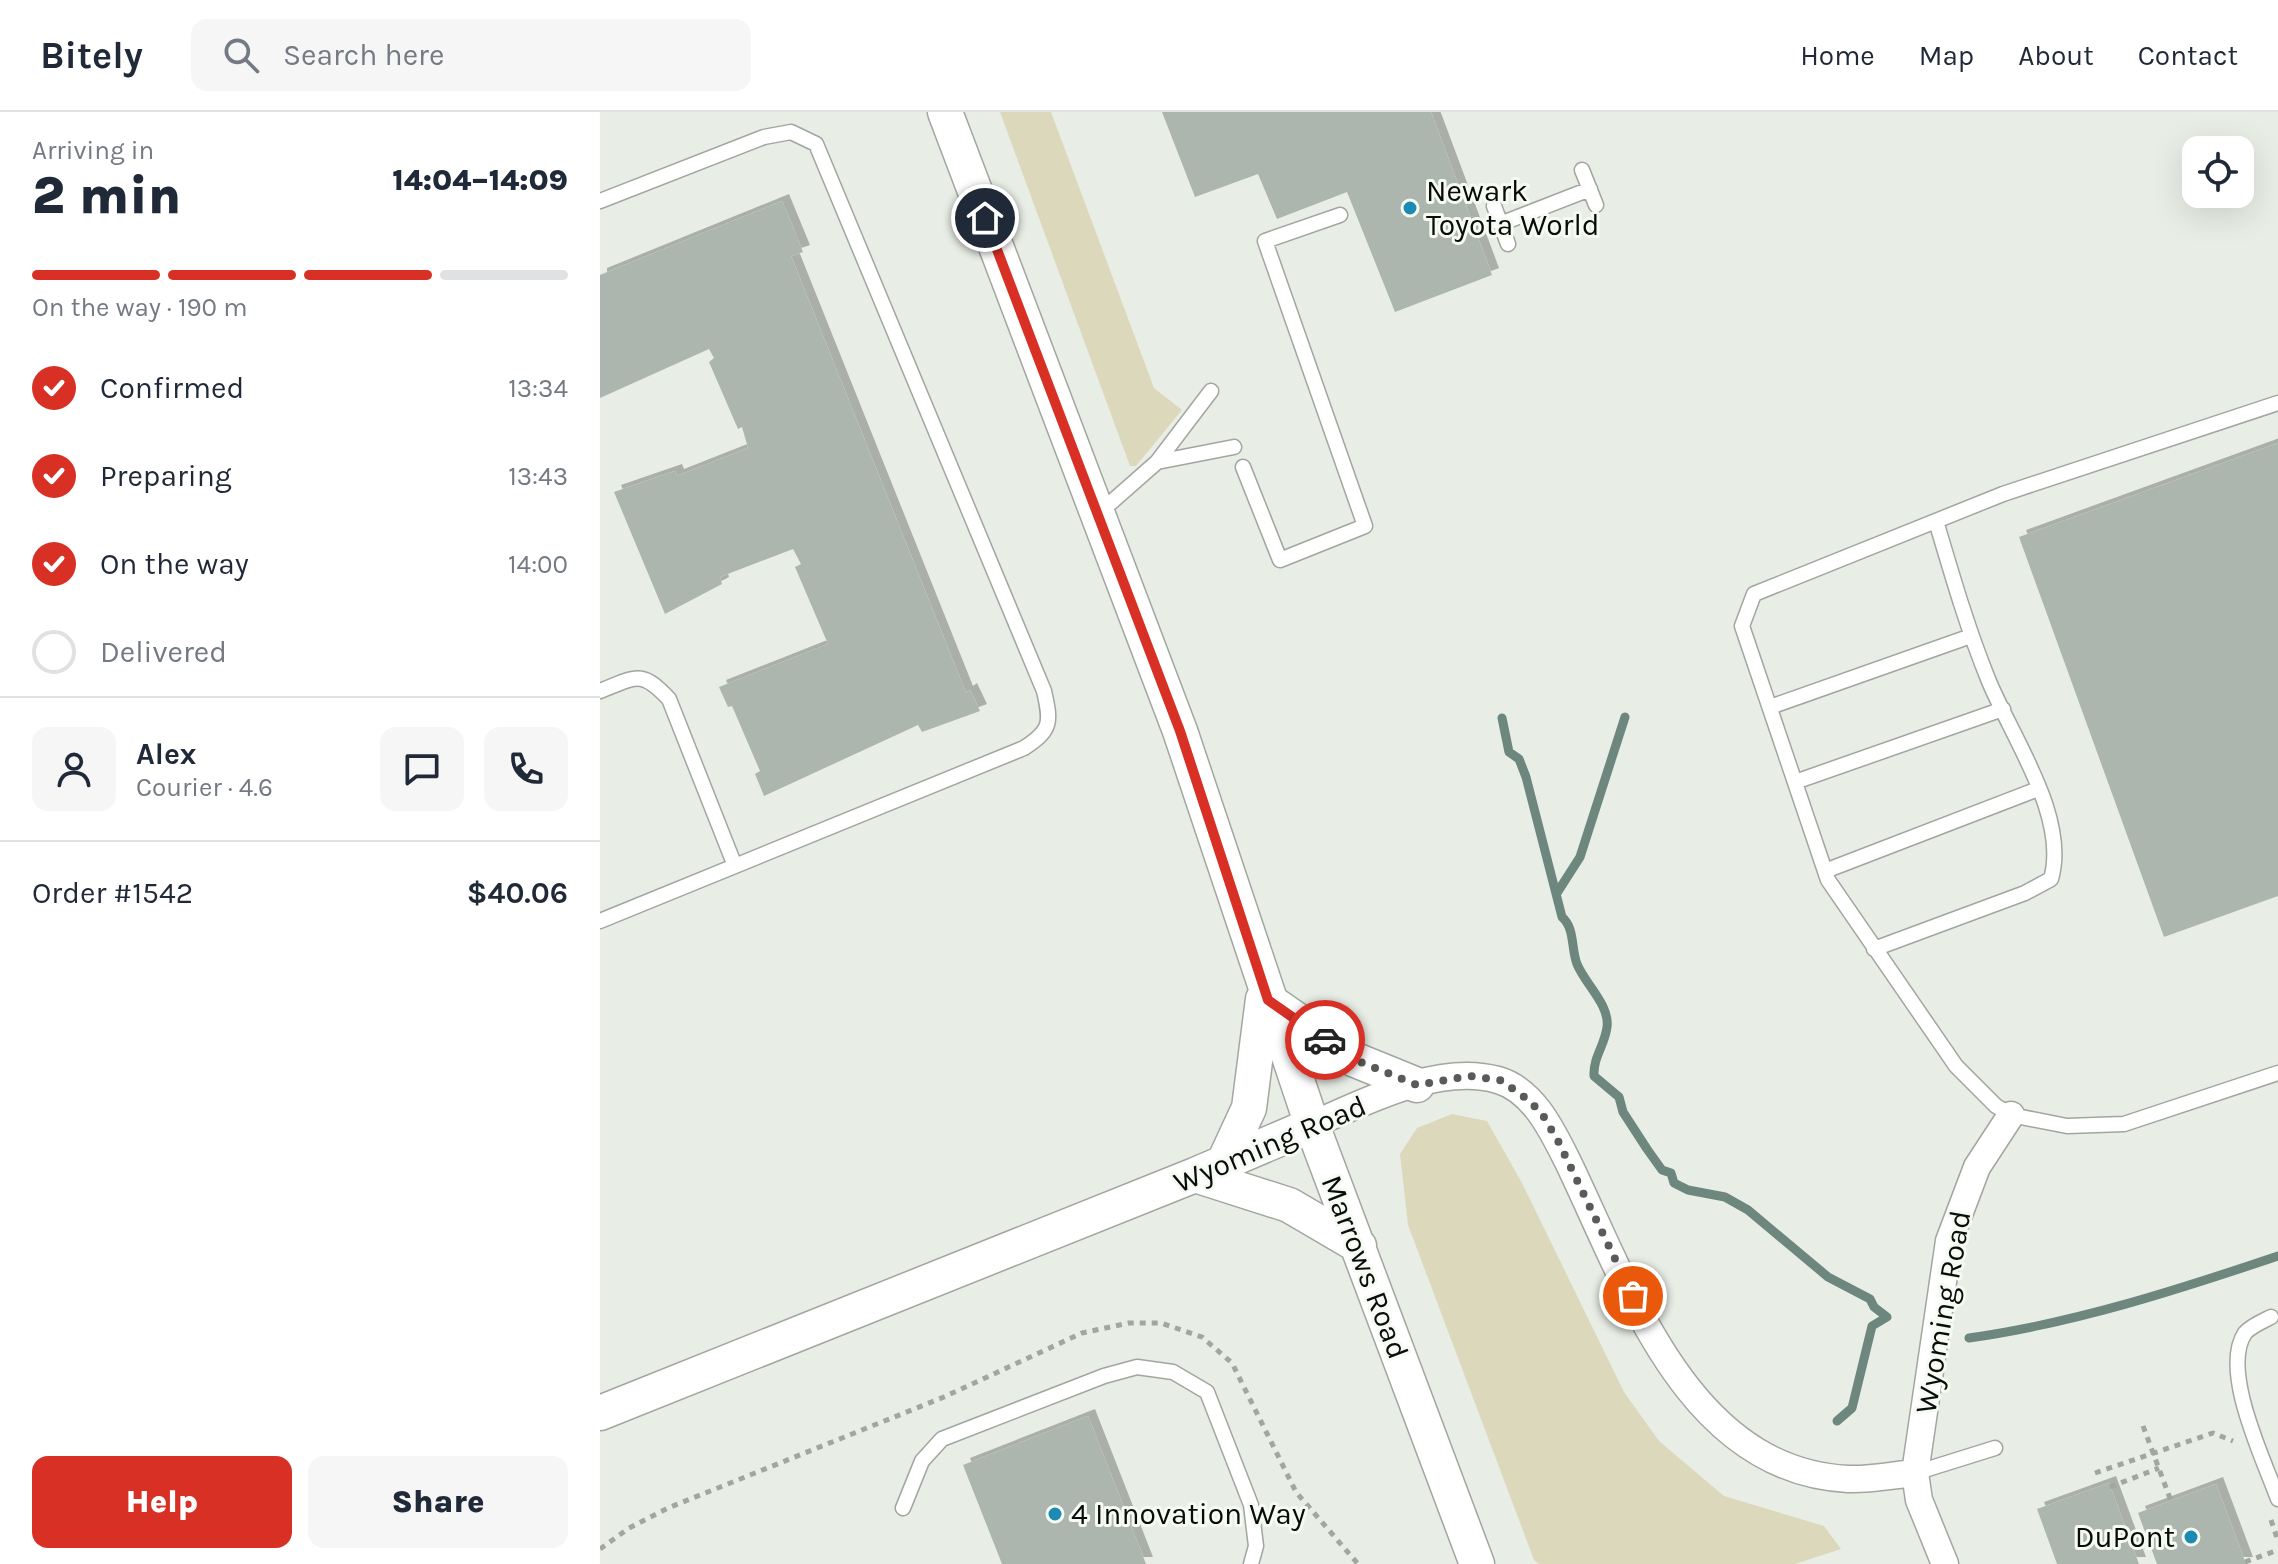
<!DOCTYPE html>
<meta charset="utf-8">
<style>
:root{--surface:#fff;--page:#f6f6f7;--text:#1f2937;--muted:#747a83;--line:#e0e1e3;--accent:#d93025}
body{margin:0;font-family:Karla,sans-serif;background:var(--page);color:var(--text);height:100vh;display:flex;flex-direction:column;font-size:30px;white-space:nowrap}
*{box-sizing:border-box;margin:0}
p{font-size:26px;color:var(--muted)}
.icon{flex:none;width:44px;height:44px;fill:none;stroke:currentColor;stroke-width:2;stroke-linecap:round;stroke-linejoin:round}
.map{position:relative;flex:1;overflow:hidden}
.panel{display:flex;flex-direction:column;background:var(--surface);width:600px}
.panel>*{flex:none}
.controls{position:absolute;left:1582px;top:24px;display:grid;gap:16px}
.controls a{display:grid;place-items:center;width:72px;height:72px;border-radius:16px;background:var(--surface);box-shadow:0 8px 32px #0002;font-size:40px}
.pin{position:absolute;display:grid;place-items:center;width:68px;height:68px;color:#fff;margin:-34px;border:4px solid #fff;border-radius:50%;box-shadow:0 2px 8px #0007}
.courier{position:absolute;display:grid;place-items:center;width:80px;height:80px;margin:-40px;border:6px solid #d93025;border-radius:50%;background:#fff;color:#222;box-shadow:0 2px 10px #0007}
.head em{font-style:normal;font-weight:800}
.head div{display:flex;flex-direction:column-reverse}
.head{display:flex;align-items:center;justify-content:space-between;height:136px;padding:0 32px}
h1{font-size:52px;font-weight:800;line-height:60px}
.bar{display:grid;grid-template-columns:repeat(4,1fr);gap:12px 8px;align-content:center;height:96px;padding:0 32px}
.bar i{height:10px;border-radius:6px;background:var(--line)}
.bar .active{background:var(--accent)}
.bar p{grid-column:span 4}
.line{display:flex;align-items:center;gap:20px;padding:0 32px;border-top:2px solid var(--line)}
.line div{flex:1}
.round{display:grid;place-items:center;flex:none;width:84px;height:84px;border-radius:16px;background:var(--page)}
ol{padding:0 32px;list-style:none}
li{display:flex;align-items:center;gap:24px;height:88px}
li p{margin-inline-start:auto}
li .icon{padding:8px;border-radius:50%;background:var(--accent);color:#fff;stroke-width:4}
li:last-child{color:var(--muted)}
li i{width:44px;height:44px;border:4px solid var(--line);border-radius:50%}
.primary-button{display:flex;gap:16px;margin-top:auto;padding:16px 32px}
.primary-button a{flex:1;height:92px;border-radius:16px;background:var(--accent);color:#fff;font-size:32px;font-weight:800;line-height:92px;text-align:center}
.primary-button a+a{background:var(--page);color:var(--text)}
header{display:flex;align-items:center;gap:48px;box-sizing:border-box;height:112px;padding:0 40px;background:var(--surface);border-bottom:2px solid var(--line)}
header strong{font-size:38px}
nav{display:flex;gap:44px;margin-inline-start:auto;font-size:28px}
.search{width:560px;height:72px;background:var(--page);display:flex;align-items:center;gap:20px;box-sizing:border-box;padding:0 28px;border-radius:16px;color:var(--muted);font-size:30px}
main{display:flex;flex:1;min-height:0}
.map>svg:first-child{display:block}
.green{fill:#dcd8bc}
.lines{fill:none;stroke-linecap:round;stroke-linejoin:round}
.stream{stroke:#6d867e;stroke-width:9}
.building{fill:#adb5af;filter:url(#shadow)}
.service-casing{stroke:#a1a69f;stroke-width:17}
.minor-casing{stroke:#a1a69f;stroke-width:29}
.tertiary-casing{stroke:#a1a69f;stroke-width:37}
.path{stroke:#a1a6a0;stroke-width:5;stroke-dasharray:6 6;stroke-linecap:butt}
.service{stroke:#fff;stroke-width:14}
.minor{stroke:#fff;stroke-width:26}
.tertiary{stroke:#fff;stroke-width:34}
.done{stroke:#585b57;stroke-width:8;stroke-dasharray:0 14.4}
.route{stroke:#d93025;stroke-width:10}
.poi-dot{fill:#1d8bb1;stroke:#f5fbf3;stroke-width:3}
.labels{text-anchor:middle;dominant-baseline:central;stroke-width:6;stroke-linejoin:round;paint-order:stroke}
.poi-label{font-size:30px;fill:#0a0c0a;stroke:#f5fbf3;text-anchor:start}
.street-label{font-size:30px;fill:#0a0c0a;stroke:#f5fbf3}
</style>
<header>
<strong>Bitely</strong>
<div class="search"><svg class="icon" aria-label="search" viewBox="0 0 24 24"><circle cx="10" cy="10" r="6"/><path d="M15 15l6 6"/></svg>Search here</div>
<nav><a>Home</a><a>Map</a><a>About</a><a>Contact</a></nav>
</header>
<main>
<section class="panel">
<div class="head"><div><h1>2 min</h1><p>Arriving in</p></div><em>14:04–14:09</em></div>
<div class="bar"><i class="active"></i><i class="active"></i><i class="active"></i><i></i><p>On the way · 190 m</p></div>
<ol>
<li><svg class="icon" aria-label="check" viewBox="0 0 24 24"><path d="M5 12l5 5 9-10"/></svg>Confirmed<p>13:34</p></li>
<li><svg class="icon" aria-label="check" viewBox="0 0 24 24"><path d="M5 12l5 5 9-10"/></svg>Preparing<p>13:43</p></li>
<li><svg class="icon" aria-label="check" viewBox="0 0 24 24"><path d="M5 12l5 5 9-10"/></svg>On the way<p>14:00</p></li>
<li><i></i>Delivered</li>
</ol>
<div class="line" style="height:144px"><a class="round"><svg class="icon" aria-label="person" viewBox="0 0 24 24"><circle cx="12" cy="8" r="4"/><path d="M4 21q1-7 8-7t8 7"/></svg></a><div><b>Alex</b><p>Courier · 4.6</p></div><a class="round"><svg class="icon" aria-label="chat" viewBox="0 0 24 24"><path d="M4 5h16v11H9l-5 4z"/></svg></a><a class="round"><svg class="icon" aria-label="phone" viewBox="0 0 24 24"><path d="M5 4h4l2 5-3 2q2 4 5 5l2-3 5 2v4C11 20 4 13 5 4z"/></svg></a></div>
<div class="line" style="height:104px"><div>Order #1542</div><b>$40.06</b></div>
<div class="primary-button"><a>Help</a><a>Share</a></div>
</section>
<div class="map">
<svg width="1678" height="1452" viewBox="0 0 1678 1452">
<defs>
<filter id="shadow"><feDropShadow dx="7" dy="-7" stdDeviation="0" flood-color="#0004"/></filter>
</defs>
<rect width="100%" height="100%" fill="#e8eee6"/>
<path class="green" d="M400 0H451L554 276 582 298 536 354H530Z
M852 1002 887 1009 922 1071 1024 1280 1059 1329 1124 1384 1224 1414 1241 1437 1195 1452H939L934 1448 808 1113 800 1042 817 1016Z"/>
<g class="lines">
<path class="stream" d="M902 606 909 640 919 647 926 665 962 805C975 816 971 837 977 852 985 872 1010 893 1007 915 1005 933 993 945 994 964L1019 985 1023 1000 1047 1037 1062 1058 1071 1061 1074 1071 1088 1078 1125 1085 1148 1098 1228 1165 1270 1187 1274 1195 1287 1205 1272 1214 1252 1296 1237 1309
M957 781 980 745 1025 605
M1369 1226C1475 1211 1577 1178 1678 1144"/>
</g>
<path class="building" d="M562 0H831L892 163 795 200 747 80 677 107 658 62 595 85Z
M182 89 203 140 191 144 366 581 370 578 380 599 322 620 318 613 164 684 155 662 160 659 132 594 128 595 119 575 228 532 195 455 201 452 193 437 120 465 122 472 65 502 14 380 75 359 77 364 148 336 142 315 138 317 109 250 114 246 109 237 0 286V163Z
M1678 331V784L1564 825 1419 425Z
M488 1304 546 1452H402L363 1353Z
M1509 1371 1539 1452H1457L1437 1397Z
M1616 1372 1646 1452H1557L1538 1401Z"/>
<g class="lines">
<g class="service-casing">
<path id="service" d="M982 58 996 93
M0 89 164 25 191 20 216 32 444 579C451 610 452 618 424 636L0 809
M894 94 908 132
M900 112 990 77
M1678 291 1403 382 1154 482 1142 514 1228 768 1356 954 1396 994 1411 1003 1467 1014 1524 1012 1678 961
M557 350 634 335
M643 355 680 448 765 414 665 129 740 103
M498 402 557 350 611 279
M0 579C36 565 41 557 69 587L135 754
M1170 595 1371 524
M1195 670 1403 597
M1225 759 1438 677
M1274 837 1425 781 1451 767C1469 705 1411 624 1388 567 1367 515 1352 463 1336 409
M1671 1205C1663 1209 1651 1214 1645 1221 1620 1258 1664 1348 1678 1387
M1315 1361 1395 1336
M303 1396 322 1349 342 1327 504 1264 537 1255 573 1260 607 1280 651 1393 656 1434 651 1452"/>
</g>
<g class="minor-casing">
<path id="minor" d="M712 1013C764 990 839 951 898 968 933 978 952 1018 967 1048 1027 1171 1086 1359 1248 1367 1270 1368 1293 1363 1315 1361
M1345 1452 1319 1388 1315 1361 1349 1129 1377 1055 1411 1003"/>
</g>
<g class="tertiary-casing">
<path id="tertiary" d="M345 0 580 619 712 1013 877 1452
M668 888 753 947 817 973
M624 1050 649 996 663 887
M595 1063 689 1093 759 1134
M0 1301 595 1063 712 1013"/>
</g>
<path class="path" d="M1543 1314 1571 1389
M1495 1361 1613 1321 1633 1329
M1510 1375 1559 1356
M1671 1408 1678 1429
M0 1437 29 1416 68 1396 344 1285 482 1221 529 1211H561L602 1225 632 1251 696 1380 758 1452
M1645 1450 1678 1438"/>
<use href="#service" class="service"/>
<use href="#minor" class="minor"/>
<use href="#tertiary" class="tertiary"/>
</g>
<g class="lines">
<path class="done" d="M725 928 753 947 817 973 870 964 900 968 923 984 941 1000 958 1029 1033 1184"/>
<path class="route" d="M385 106 580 619 668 888 725 928"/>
</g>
<g class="poi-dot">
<circle cx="810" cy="96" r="8"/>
<circle cx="455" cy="1402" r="8"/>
<circle cx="1591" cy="1425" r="8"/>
</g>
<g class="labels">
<g class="poi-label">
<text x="826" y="79">Newark<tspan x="826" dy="34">Toyota World</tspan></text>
<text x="471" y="1402">4 Innovation Way</text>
<text x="1575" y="1425" text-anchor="end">DuPont</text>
</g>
<g class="street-label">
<text transform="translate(670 1032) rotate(-23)">Wyoming Road</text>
<text transform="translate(765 1155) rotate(69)">Marrows Road</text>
<text transform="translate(1343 1200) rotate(-80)">Wyoming Road</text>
</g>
</g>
</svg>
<div class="controls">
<a><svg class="icon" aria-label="locate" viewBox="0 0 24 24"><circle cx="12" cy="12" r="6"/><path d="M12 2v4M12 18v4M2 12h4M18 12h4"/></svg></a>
</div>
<div class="pin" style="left:1033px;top:1184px;background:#ea580c"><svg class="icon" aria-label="bag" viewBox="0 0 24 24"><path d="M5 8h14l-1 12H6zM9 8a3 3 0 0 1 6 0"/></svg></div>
<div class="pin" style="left:385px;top:106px;background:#1f2937"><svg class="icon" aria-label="home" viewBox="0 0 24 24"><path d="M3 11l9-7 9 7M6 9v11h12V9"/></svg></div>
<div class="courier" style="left:725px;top:928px"><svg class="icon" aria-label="car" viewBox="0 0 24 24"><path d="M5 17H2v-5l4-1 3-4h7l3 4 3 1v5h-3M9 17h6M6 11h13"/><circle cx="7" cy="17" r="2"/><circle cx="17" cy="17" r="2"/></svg></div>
</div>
</main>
